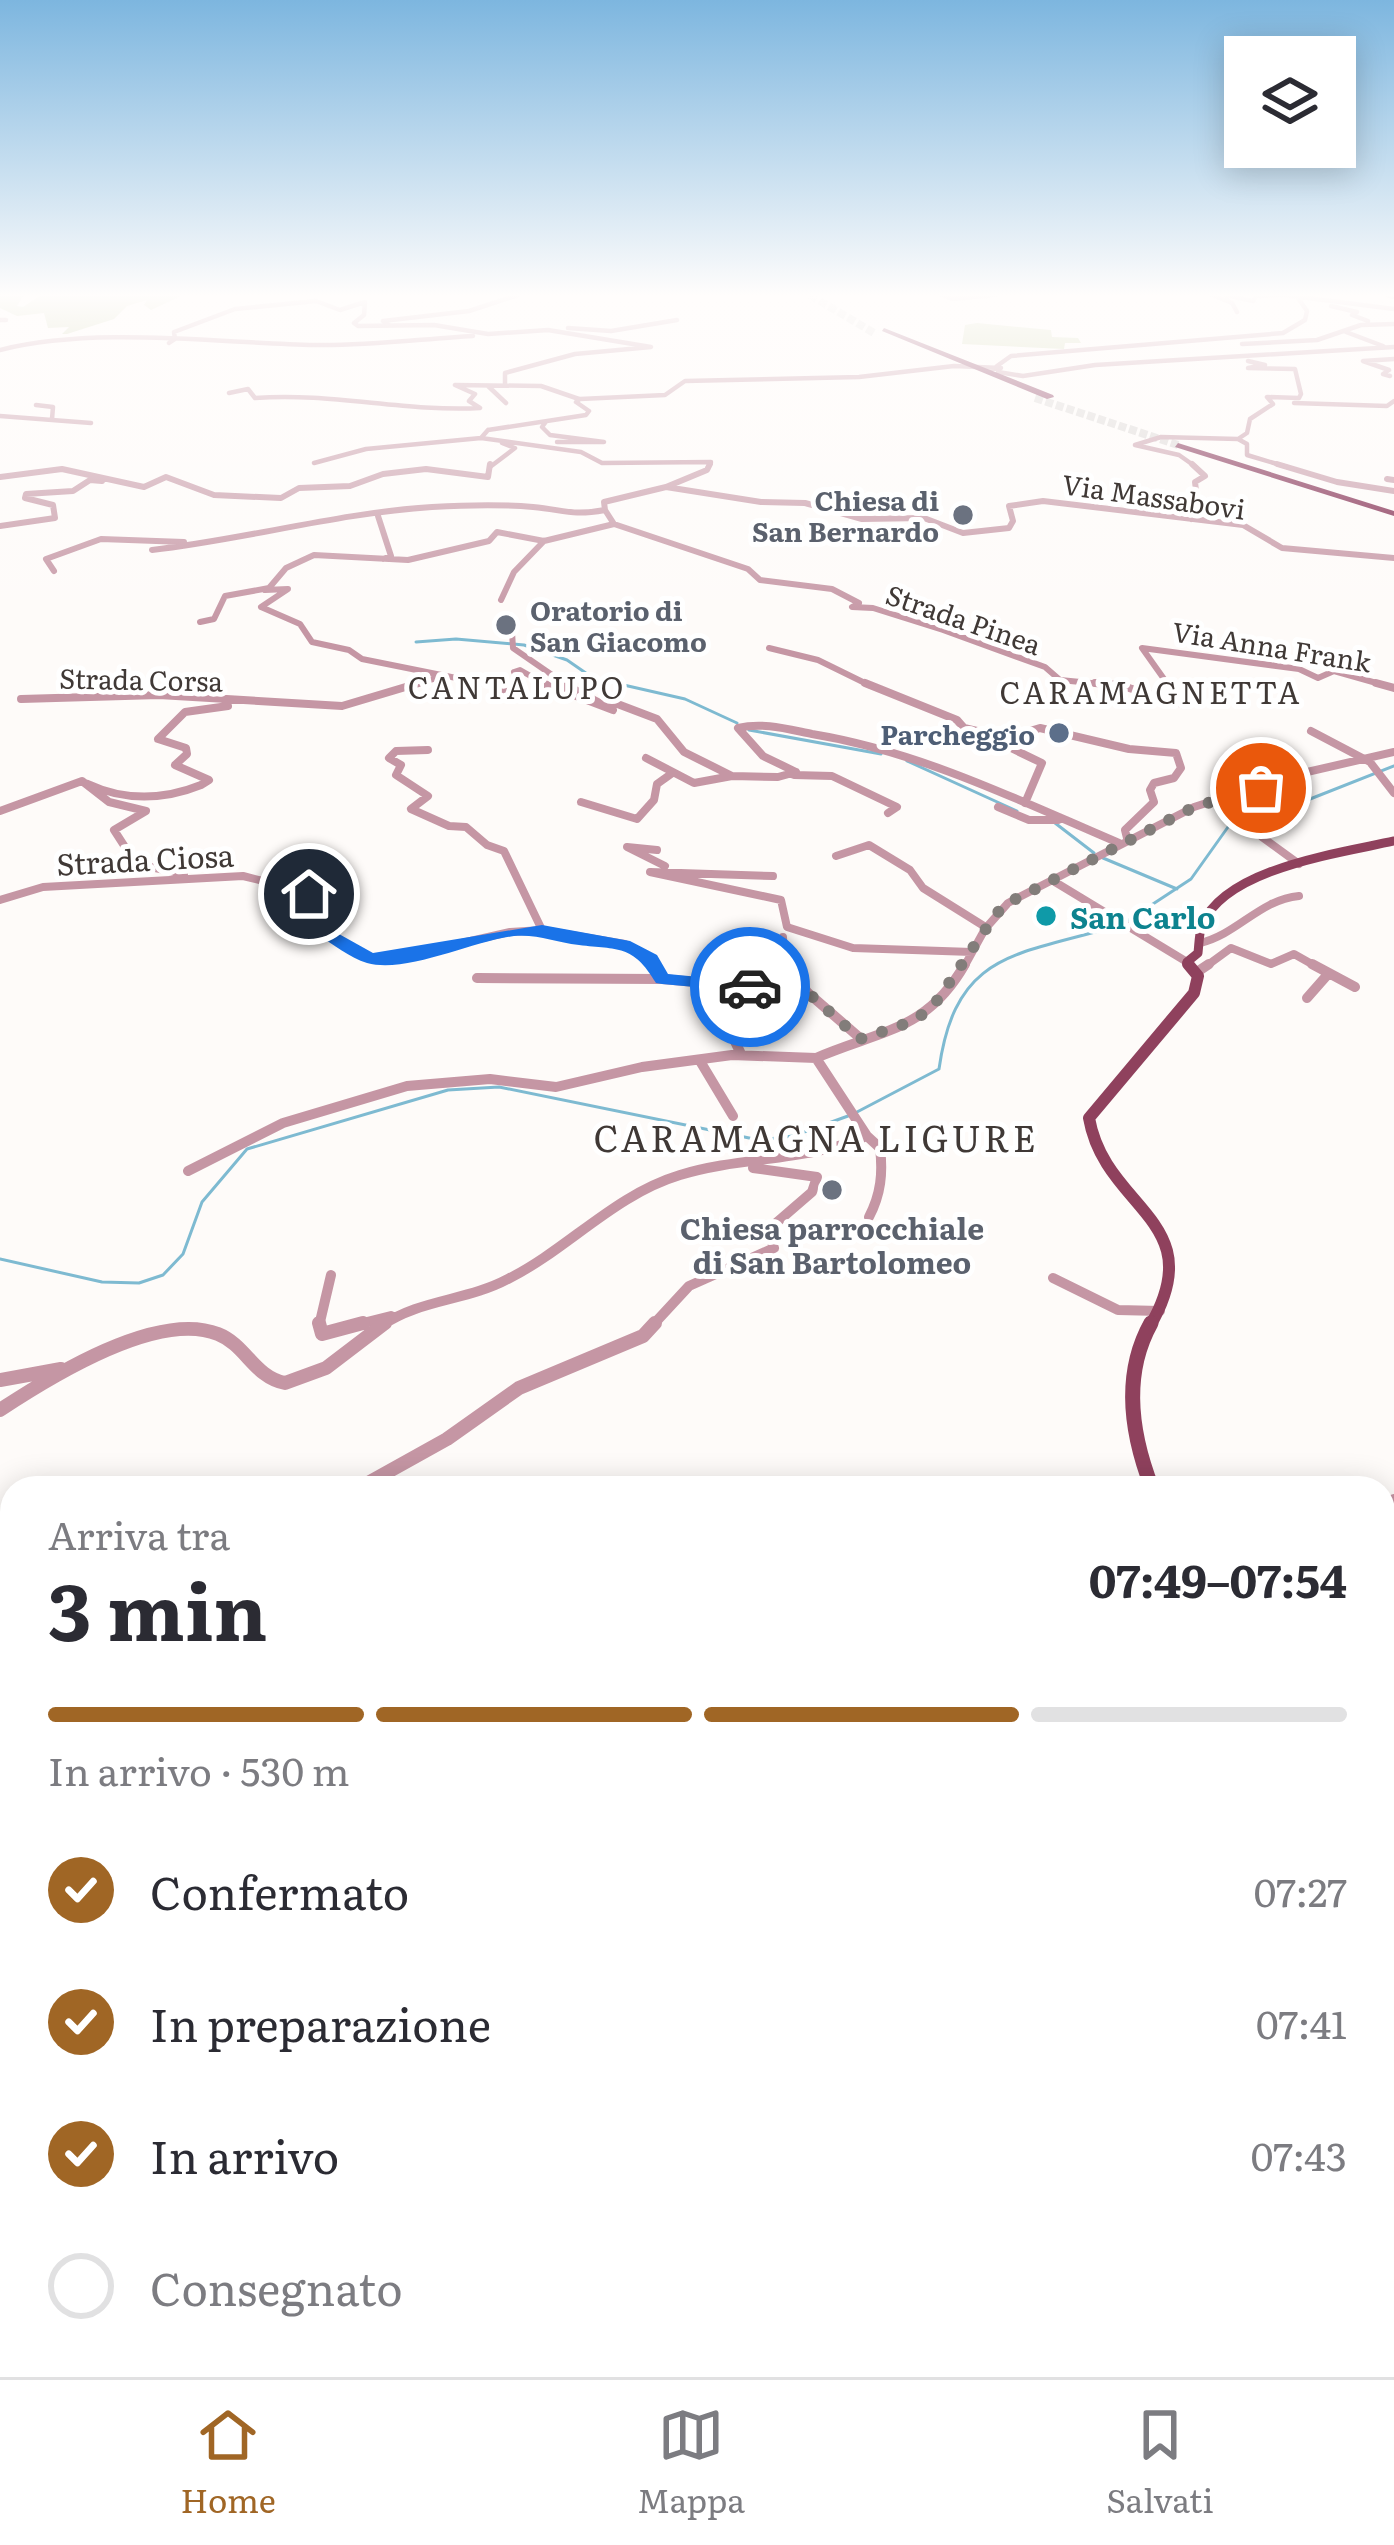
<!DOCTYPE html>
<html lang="it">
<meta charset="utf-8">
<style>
:root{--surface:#fff;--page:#f7f7f7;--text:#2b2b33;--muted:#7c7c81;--line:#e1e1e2;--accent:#a06625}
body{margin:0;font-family:Literata,serif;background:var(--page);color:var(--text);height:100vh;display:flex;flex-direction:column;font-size:45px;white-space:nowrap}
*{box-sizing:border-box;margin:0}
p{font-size:39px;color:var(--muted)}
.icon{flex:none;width:66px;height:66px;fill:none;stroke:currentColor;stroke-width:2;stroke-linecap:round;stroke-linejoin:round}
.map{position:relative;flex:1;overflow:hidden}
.sheet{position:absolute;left:0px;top:1476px;width:1395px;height:903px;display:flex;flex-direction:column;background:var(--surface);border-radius:36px 36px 0 0;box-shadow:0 6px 30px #0003}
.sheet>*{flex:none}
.controls{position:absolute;left:1224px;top:36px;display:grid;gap:24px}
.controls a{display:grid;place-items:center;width:132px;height:132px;border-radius:0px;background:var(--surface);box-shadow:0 6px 30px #0003;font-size:60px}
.pin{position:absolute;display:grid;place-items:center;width:102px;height:102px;color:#fff;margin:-51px;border:6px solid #fff;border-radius:50%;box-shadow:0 3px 12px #0007}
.courier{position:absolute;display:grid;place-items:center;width:120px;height:120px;margin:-60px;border:9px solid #1a73e8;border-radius:50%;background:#fff;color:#222;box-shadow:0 3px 15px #0007}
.headline em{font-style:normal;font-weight:700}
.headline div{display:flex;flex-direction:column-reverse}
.headline{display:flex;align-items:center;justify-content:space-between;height:204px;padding:0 48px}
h1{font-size:78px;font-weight:700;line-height:90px}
.bar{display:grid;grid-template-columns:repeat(4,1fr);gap:18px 12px;align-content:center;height:144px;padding:0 48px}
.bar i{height:15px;border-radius:9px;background:var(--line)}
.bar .on{background:var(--accent)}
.bar p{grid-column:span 4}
ol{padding:0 48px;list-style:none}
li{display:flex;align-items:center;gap:36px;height:132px}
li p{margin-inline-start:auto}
li .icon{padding:12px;border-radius:50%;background:var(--accent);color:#fff;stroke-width:4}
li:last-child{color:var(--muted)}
li i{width:66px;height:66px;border:6px solid var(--line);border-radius:50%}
.menu{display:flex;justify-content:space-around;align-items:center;height:168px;border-top:3px solid var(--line);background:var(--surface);font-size:33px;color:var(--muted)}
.menu a{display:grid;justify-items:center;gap:6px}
.menu .on{color:var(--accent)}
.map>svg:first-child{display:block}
.green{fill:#c7d0a3}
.forest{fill:#b6c18d}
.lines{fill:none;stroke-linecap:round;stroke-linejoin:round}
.stream{stroke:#7ebad1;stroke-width:3}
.highway-tunnel{stroke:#d8d4d2;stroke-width:8;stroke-dasharray:8 3;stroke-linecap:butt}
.minor-far5{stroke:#c596a4;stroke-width:4.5}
.minor-far4{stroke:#c596a4;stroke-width:6}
.minor-far3{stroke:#c596a4;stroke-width:8}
.minor-far2{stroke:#c596a4;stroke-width:10}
.minor-far1{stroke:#c596a4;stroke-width:14}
.minor{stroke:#c596a4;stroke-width:16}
.major-far4{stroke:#8f415d;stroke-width:6}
.major-far3{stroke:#8f415d;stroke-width:9}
.major-far2{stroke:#8f415d;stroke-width:12}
.major-far1{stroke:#8f415d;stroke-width:15}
.major{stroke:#8f415d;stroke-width:20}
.highway{fill:#791d44;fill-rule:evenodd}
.route{fill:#1a73e8}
.done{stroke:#827d7a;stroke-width:12;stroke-dasharray:0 21.6}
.worship-dot{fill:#6b7280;stroke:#fff;stroke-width:4.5}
.service-dot{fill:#5c6f8a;stroke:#fff;stroke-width:4.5}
.culture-dot{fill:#0f9aa8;stroke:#fff;stroke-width:4.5}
.labels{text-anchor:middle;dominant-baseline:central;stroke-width:10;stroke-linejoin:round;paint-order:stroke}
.far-street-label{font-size:27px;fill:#403936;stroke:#fff}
.far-worship-label{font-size:27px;font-weight:bold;fill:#5b616d;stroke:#fff;text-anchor:end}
.far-service-label{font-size:27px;font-weight:bold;fill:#4e5e75;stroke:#fff;text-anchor:end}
.far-quarter-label{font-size:30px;letter-spacing:3px;fill:#403936;stroke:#fff}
.street-label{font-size:30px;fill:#403936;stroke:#fff}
.culture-label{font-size:30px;font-weight:bold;fill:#0d838f;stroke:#fff;text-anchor:start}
.worship-label{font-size:30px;font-weight:bold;fill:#5b616d;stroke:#fff}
.quarter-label{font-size:36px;letter-spacing:3px;fill:#403936;stroke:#fff}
</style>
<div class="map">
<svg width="1394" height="2377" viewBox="0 0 1394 2377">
<rect width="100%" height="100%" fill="#fefbf9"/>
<path class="green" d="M977 323 1051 330 1052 337 1078 338 1081 343H1065L1064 349 962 344 965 325Z"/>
<path class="forest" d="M0 295 23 296 17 306 23 307 41 295 181 296 151 310 144 305 147 300 127 306 114 319 67 334H62L69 327 48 328 44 313 17 316 0 308Z"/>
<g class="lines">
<path class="stream" d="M416 642 456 639 524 645 567 660 593 678 685 699 737 723
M749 730 881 754
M907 761 1017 811
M1055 823 1094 853
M1103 858 1177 889
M1127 921 1191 879 1233 820 1253 808 1305 801 1394 766
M857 1112 939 1069C956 948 1020 956 1119 925
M0 1259 102 1282 139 1283 163 1275 183 1254 202 1202 247 1149 448 1090 499 1087 759 1140 793 1136 848 1116"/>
<path class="highway-tunnel" d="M810 295 874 333
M1035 398 1178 445"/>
<path class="minor-far5" d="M942 295 952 299 996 295
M1212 295 1232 303 1237 312
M1285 295 1394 309
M316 301 340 310 365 302 364 315 354 323 358 326 434 325 488 334 548 330 651 347 575 354 505 373V383
M1228 301 1226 295 1253 301 1256 296 1288 295
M1331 306 1357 312 1352 315 1368 321
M0 320H6
M389 325 383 321 469 311 518 295
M568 328 611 331 677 320
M1346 332 1383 346
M169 343 175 339 174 332 235 309 316 301
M1242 344 1317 340 1361 325 1394 324
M0 350C95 326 217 343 315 345 367 346 421 339 473 336
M997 366 1011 356 1283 333 1305 320 1307 311 1296 295
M998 372 1023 376 1095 365 1394 347
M1390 376 1383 374 1389 370 1363 361 1394 359
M488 386 506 403
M229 393 248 389 255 398C330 392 404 412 480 408
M1294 403 1387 406 1394 401
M36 405 53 407 52 419
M480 408 469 401 475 394 455 385 541 386 579 399
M0 416 91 423
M545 423 542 427 550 435 604 442H557
M488 430 586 415 589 411 576 402 580 399 665 395 685 381 859 377 954 366 1001 368 992 369
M488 430 481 438 581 452 602 463 711 462 708 467
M1238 439 1247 433 1250 419 1273 404 1267 397 1299 398 1301 394 1295 369 1248 368 1265 365 1248 361
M1238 439 1247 444V455L1287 467
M314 463 366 449 481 438
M490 467 515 448 502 443
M1196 467 1179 455 1135 445 1161 437 1238 439"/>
<path class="minor-far4" d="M1277 464 1337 482 1394 491
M0 477 62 469 144 487 166 477 214 495 281 498 299 488 350 486 383 474 426 469 488 477 490 464
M1387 479 1394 480
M666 487 761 502 805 503 862 519 924 518 963 533 1009 528 1013 521 1009 506 1043 501 1243 525 1282 548 1394 558
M605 510 604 502 666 487 707 470 710 464
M378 516 391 556 383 559
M1191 519 1198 508 1195 482 1205 476 1192 464
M614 524 748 569 760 580 832 589 859 603 852 607 873 608 943 630 1045 667 1060 680 1122 686
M0 526 55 518 53 505 25 498 26 494 73 491 90 480 102 481
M152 550C247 539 338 513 432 507 465 505 500 504 533 507 565 510 571 516 605 510
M54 571 46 559 101 539 184 542
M265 590 288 589 261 607 300 624 312 642 349 650 362 659 496 686
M501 600 514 572 544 541
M200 622 214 619 225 596 269 588 286 568 314 555 408 560 489 541 497 532 544 541 614 524 605 510
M512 632 513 648 568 686
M769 648 818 660 871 686
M409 686 443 676
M521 686 514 672 520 670 548 686
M1169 686 1142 648 1299 669 1318 678 1334 671 1387 686"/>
<path class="minor-far3" d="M490 683 500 691 523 689 520 683
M542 683 613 710 562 683
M865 683 957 720 964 728 1007 738 1013 749 1042 763 1025 803
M1095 683 1119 685 1182 704
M1167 683 1182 704
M1376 683 1394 688
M21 699 159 695 342 706 419 683
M607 700 657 719 684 752 732 776 778 777 796 772
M1311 731 1370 762 1394 793
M1007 738 1040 728 1129 749 1176 753 1181 768 1174 778 1154 783 1150 790 1154 802 1125 830 1127 838
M428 750 396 751 389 758 401 765 396 775 428 796 411 809 449 826 466 827 487 845 504 851 542 930
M646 758 694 783 732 776
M796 772 763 756 738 728C763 722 787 729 812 734 921 752 1018 800 1119 843
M794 775 832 776 897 807 888 813
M88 784C124 801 164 800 201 785L209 780 175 765 187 754 186 748 158 739 185 712 228 706
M581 802 637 819 654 800 657 784 671 774
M998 807 1029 820H1058
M0 811 82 781 109 802 146 811 114 830 136 864 184 874
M1296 817 1262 837 1299 864
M657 850 627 847 665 866
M836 856 869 845 910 870 923 888 987 928
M773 876 650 872 781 900 787 927 853 948 972 952
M1055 882 1187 962
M0 900 43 887 243 876 307 892 326 934 370 958 391 959 510 932 542 930 625 944 655 967
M783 937 784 959 789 967
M1200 943C1238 934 1259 900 1299 896
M964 967 985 929 1008 903 1194 807 1294 775 1394 752
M1205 967 1231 948 1271 964 1294 954 1317 967"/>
<path class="minor-far2" d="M654 964 662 979 807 992 860 1038
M787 964 807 992
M1312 964 1355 987
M1197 972 1209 964
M477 978 662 979
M1307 998 1329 973
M720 1010 741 1054
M700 1061 733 1116
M867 1136 816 1058C881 1030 927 1031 965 964
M867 1136 880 1148C883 1173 881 1194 869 1217
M188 1171 283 1123 407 1086 490 1079 556 1087 642 1067 732 1055 816 1058
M1053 1278 1118 1310 1160 1311
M319 1326 331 1275
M351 1326 391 1316
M381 1326C420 1299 467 1301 508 1279 568 1249 614 1195 680 1175 742 1156 806 1162 867 1136
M652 1326 689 1286 774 1248 768 1230 812 1192 817 1177 753 1168"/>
<path class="minor-far1" d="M319 1323 322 1334 363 1323
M0 1380 61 1369
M0 1410C50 1377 157 1310 218 1334 246 1345 254 1377 285 1383L326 1368 385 1323
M359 1488 447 1439 519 1388 643 1336 655 1323
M1383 1513 1394 1501
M0 1606 12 1600
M1383 1620 1394 1614"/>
<path class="minor" d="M1383 2012 1394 2007
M1383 2329 1394 2362
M313 2367 315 2377
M1149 2377 1151 2367"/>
<path class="major-far4" d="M1389 295 1394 296"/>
<path class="major-far3" d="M1191 967 1187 962 1198 953C1199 944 1199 933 1202 925 1225 868 1341 853 1394 841"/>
<path class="major-far2" d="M1150 1326C1212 1220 1105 1210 1089 1118L1194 993 1198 976 1188 964"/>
<path class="major-far1" d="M1151 1323C1122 1375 1131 1434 1152 1488"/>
<path class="major" d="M37 2367 185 2377
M1200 2367V2377
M0 2374 19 2367
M530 2377 534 2367"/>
<path class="highway" d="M884 328 1053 395 1054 397 1047 399 882 331Z
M1178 443 1394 511V516L1175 447Z"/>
</g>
<linearGradient id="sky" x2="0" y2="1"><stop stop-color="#7db6df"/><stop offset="0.47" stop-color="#fffdfc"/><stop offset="1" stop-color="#fffdfc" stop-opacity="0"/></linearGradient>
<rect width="1394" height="628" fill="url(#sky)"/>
<path class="route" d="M309 889 317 894 330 929 373 953 542 925 630 941 657 955 668 974 750 982 758 987 750 992 662 984 656 983C633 944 618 950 579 945 555 942 538 934 514 936 473 941 406 974 367 963 350 958 333 944 318 935L301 894Z"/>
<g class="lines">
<path class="done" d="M750 987 807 992 860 1039 911 1022 932 1008 996 914 1008 903 1194 807 1261 788"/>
</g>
<g class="worship-dot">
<circle cx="963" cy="515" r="12"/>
<circle cx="506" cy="625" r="12"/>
<circle cx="832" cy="1190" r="12"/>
</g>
<circle class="service-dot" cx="1059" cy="733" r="12"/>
<circle class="culture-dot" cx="1046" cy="916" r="12"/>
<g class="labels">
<g class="far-street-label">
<text transform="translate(1154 495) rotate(8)">Via Massabovi</text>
<text transform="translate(964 618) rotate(19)">Strada Pinea</text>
<text transform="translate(1272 645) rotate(9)">Via Anna Frank</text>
<text transform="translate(141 678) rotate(1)">Strada Corsa</text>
</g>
<g class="far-worship-label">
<text x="939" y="499">Chiesa di<tspan x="939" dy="31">San Bernardo</tspan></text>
<text x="530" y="609" text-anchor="start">Oratorio di<tspan x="530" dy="31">San Giacomo</tspan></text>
</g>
<g class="far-service-label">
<text x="1035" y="733">Parcheggio</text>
</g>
<g class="far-quarter-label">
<text x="517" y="686">CANTALUPO</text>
<text x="1151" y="691">CARAMAGNETTA</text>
</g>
<g class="street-label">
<text transform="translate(145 858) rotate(-3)">Strada Ciosa</text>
</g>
<g class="culture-label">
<text x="1070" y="916">San Carlo</text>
</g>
<g class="worship-label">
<text x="832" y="1227">Chiesa parrocchiale<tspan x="832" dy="34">di San Bartolomeo</tspan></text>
</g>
<g class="quarter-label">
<text x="816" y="1136">CARAMAGNA LIGURE</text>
</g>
</g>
</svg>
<div class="controls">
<a><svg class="icon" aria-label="layers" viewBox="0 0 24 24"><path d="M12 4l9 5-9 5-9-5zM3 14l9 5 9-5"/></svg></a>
</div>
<div class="pin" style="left:1261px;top:788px;background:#ea580c"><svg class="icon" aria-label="bag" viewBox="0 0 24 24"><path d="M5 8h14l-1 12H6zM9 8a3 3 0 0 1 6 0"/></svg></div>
<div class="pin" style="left:309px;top:894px;background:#1f2937"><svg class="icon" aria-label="home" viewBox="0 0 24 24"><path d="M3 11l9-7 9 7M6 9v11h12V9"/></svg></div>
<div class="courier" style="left:750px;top:987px"><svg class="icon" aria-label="car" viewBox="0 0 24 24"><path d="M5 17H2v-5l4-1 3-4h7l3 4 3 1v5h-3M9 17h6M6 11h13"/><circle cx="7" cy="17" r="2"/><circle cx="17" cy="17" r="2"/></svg></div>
<section class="sheet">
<div class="headline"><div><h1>3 min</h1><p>Arriva tra</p></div><em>07:49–07:54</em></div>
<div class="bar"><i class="on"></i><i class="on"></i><i class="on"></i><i></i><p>In arrivo · 530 m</p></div>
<ol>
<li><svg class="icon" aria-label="check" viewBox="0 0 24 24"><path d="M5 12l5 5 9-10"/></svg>Confermato<p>07:27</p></li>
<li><svg class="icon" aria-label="check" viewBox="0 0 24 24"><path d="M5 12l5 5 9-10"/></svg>In preparazione<p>07:41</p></li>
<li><svg class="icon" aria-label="check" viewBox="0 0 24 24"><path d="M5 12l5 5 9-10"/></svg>In arrivo<p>07:43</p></li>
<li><i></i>Consegnato</li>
</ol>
</section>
</div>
<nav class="menu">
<a class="on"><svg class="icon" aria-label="home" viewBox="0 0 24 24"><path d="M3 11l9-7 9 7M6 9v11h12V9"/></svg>Home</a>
<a><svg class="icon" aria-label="map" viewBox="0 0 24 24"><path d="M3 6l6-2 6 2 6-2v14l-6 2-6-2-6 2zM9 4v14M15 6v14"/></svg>Mappa</a>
<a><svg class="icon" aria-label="saved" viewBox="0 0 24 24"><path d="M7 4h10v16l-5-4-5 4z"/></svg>Salvati</a>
</nav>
